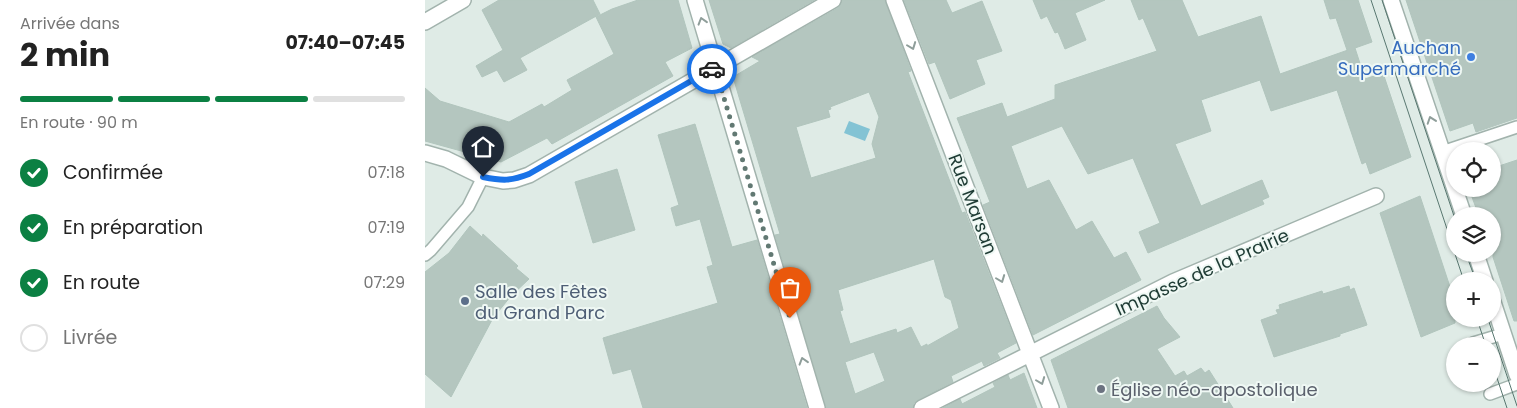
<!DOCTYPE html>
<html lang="fr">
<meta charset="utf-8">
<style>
:root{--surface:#fff;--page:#f6f6f6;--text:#222;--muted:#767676;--line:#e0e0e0;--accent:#0b8043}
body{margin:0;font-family:Poppins,sans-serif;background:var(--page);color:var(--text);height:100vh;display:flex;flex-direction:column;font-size:19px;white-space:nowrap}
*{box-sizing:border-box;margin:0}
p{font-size:16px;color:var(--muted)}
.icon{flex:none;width:28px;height:28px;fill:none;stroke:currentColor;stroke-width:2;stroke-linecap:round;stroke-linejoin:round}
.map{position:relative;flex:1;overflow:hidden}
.sheet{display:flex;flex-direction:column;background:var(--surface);width:425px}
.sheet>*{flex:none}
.fabs{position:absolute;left:1021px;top:142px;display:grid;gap:10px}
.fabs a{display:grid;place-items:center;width:55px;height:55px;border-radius:50%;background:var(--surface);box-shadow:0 1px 4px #0004;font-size:25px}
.pin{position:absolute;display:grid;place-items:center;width:42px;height:42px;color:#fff;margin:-51px -21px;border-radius:50% 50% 50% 0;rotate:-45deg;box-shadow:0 0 5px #0007}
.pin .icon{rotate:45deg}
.courier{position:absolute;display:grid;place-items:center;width:50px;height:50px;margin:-25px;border:4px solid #1a73e8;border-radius:50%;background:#fff;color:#222;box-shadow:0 1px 6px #0007}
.summary em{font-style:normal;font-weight:700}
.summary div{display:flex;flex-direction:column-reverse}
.summary{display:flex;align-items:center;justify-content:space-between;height:85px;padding:0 20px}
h1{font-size:32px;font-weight:700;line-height:38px}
.bar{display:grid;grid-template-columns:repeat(4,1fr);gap:8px 5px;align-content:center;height:60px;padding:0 20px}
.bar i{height:6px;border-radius:4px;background:var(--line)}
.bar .on{background:var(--accent)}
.bar p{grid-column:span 4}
ol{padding:0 20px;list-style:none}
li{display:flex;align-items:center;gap:15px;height:55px}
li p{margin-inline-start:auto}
li .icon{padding:5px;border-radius:50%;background:var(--accent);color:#fff;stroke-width:4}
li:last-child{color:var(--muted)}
li i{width:28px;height:28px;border:2px solid var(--line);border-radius:50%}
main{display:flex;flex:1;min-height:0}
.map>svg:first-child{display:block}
.water{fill:#83c3d4}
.building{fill:#b4c6bf;stroke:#b1c5bd;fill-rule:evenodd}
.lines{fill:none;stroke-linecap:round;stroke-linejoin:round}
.lane-casing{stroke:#a2b3ad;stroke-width:14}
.street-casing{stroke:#a2b3ad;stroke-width:18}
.lane{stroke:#fff;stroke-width:11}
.street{stroke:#fff;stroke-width:15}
.tram{stroke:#597871;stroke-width:1}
.oneway{stroke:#8f9e9a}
.done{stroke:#627973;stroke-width:5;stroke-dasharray:0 9}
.route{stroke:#1a73e8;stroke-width:6}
.shop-dot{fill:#3f7fe0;stroke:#eff8f4;stroke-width:2}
.service-dot{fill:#5c6f8a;stroke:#eff8f4;stroke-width:2}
.worship-dot{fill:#6b7280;stroke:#eff8f4;stroke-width:2}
.labels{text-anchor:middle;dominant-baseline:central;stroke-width:4;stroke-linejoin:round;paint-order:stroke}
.shop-label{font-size:18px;fill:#366cbe;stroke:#eff8f4;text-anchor:end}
.street-label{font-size:18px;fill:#1f3c35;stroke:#eff8f4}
.service-label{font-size:18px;fill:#4e5e75;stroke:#eff8f4;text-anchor:start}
.worship-label{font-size:18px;fill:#5b616d;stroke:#eff8f4;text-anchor:start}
</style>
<main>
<section class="sheet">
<div class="summary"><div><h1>2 min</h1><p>Arrivée dans</p></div><em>07:40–07:45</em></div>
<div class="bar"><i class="on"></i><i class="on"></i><i class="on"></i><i></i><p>En route · 90 m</p></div>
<ol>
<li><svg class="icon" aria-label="check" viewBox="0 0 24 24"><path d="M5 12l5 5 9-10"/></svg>Confirmée<p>07:18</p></li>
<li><svg class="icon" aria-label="check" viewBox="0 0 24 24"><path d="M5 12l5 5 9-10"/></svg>En préparation<p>07:19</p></li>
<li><svg class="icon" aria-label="check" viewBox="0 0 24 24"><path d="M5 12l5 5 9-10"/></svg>En route<p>07:29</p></li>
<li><i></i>Livrée</li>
</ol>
</section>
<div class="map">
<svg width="1092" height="408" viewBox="0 0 1092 408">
<rect width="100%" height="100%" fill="#dfebe6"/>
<path class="water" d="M424 121 445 129 440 141 419 133Z"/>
<path class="building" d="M74 0H168L175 14 95 58 102 70 79 82 72 70 57 77 51 66 78 50 57 10Z
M213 0H253L267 48 240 62 248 76 127 144 122 138 76 162 0 141V88L15 101 84 122 117 104 119 107 147 90 142 80 189 54 171 17 187 9Z
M284 0H389L306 48 298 44Z
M417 0H460L486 71 483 72 537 213 540 212 591 343 572 353 575 358 559 366 557 361 526 376 528 382 493 400 489 403 488 408H401L350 235 355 234 308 77 335 61 327 57 413 8ZM444 92 454 117 447 144 451 158 386 178 371 127 405 117 403 110 406 109 405 107ZM509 259 520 297 526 300 534 328 502 346V344L496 347 486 327 472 333 471 329 425 344 415 311 418 310 413 290ZM449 352 460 381 430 394 420 362Z
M479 0H521L527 13 557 1 577 51 551 60 560 84 525 99 510 62 504 64Z
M608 0H680L650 13 661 40 640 49 633 32 630 33 622 16 616 19Z
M706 0H757L773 37 836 16 855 74 923 50H922L911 18 905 19 899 0H933L947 42 930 48 940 79 958 73 986 157 945 174 941 162 937 164 912 90 846 111 835 80 776 100 786 131 750 144 776 206 837 180 844 197 837 200 839 204 723 253 714 232 735 223 708 158 663 174 637 126 586 146 602 189 624 180 651 230 667 221 689 258 701 252 716 280 608 335 558 205 565 202 532 118 577 103 582 117 630 99V85L732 51 718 18 714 20Z
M981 0H1092V118L1051 132 1048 123 1025 131Z
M270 124 307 247 332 240 382 408H218L206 369 188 374 178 338 293 303 282 267 288 265 275 219 251 226 246 208 254 205 233 135Z
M1092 160V321H1089L1068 257V216H1054L1044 189H1068V168Z
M192 169 210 230 168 243 150 182Z
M995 196 1030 302V323L996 337 955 213Z
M45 226 57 237 58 234 93 266 91 268 104 279 86 296 68 318 26 397 0 374V272L24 253Z
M924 286 925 290 929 288 942 325 915 334V336L849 357 836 320 853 314 851 310 855 309 854 305 897 291 898 294Z
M732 306 739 318 755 337 732 349 750 376 759 371 762 376 776 368 780 373 784 370 808 408H643L626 360Z
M599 373 612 408H518L535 399 537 404 570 387 568 383 583 375 585 380Z"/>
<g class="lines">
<g class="lane-casing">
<path id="lane" d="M1017 152 1092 127
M0 255 6 250 43 207 58 177
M1048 343 1078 334
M1065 394 1092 384"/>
</g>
<g class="street-casing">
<path id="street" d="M270 0 392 408
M469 0 626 408
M966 0 1039 216
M0 22 38 0
M0 153 21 159 58 177 78 181 89 180 104 175 408 0
M1051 254 1060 281
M1068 302 1092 375
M497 408 748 282 951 196"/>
</g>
<use href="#lane" class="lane"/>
<use href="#street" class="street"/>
<path class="tram" d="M946 0 1030 253
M957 0 1030 219
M1030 254 1039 281
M1041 254 1051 281
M1052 319 1061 346
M1063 319 1092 406
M1068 366 1082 408"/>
</g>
<defs><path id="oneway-chevron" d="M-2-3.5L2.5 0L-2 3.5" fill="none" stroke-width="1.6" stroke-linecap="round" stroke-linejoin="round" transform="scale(1.25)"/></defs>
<g class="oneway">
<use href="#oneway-chevron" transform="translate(277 21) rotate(-107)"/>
<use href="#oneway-chevron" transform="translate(487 46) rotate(69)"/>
<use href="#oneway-chevron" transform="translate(1006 120) rotate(-109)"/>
<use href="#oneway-chevron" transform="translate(576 279) rotate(69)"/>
<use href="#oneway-chevron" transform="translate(378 361) rotate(-107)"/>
<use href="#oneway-chevron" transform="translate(616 381) rotate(69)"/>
</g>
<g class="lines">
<path class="done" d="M287 69 290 68 365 318"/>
<path class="route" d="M58 177C78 181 86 181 104 174L287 69"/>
</g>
<circle class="shop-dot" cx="1046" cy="57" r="5"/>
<circle class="service-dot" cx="40" cy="301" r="5"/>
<circle class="worship-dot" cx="676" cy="389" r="5"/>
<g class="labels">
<g class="shop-label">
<text x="1036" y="47">Auchan<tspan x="1036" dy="21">Supermarché</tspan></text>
</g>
<g class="street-label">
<text transform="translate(548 204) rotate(69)">Rue Marsan</text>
<text transform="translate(777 272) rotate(-24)">Impasse de la Prairie</text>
</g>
<g class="service-label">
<text x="50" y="291">Salle des Fêtes<tspan x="50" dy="21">du Grand Parc</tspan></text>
</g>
<g class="worship-label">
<text x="686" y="389">Église néo-apostolique</text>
</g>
</g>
</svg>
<div class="fabs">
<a><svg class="icon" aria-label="locate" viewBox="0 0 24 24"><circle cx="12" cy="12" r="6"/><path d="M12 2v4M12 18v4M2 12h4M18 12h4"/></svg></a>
<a><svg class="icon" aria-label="layers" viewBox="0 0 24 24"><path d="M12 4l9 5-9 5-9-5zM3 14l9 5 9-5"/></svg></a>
<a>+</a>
<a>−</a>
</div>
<div class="pin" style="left:365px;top:318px;background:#ea580c"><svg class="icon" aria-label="bag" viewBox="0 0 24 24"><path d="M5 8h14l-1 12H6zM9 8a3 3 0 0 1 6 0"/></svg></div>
<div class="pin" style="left:58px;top:177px;background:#1f2937"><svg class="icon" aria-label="home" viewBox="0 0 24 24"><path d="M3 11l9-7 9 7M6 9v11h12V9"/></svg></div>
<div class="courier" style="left:287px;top:69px"><svg class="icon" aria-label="car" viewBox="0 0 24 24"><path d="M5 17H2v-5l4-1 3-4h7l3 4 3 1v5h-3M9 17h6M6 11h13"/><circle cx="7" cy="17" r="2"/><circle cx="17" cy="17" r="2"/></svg></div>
</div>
</main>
